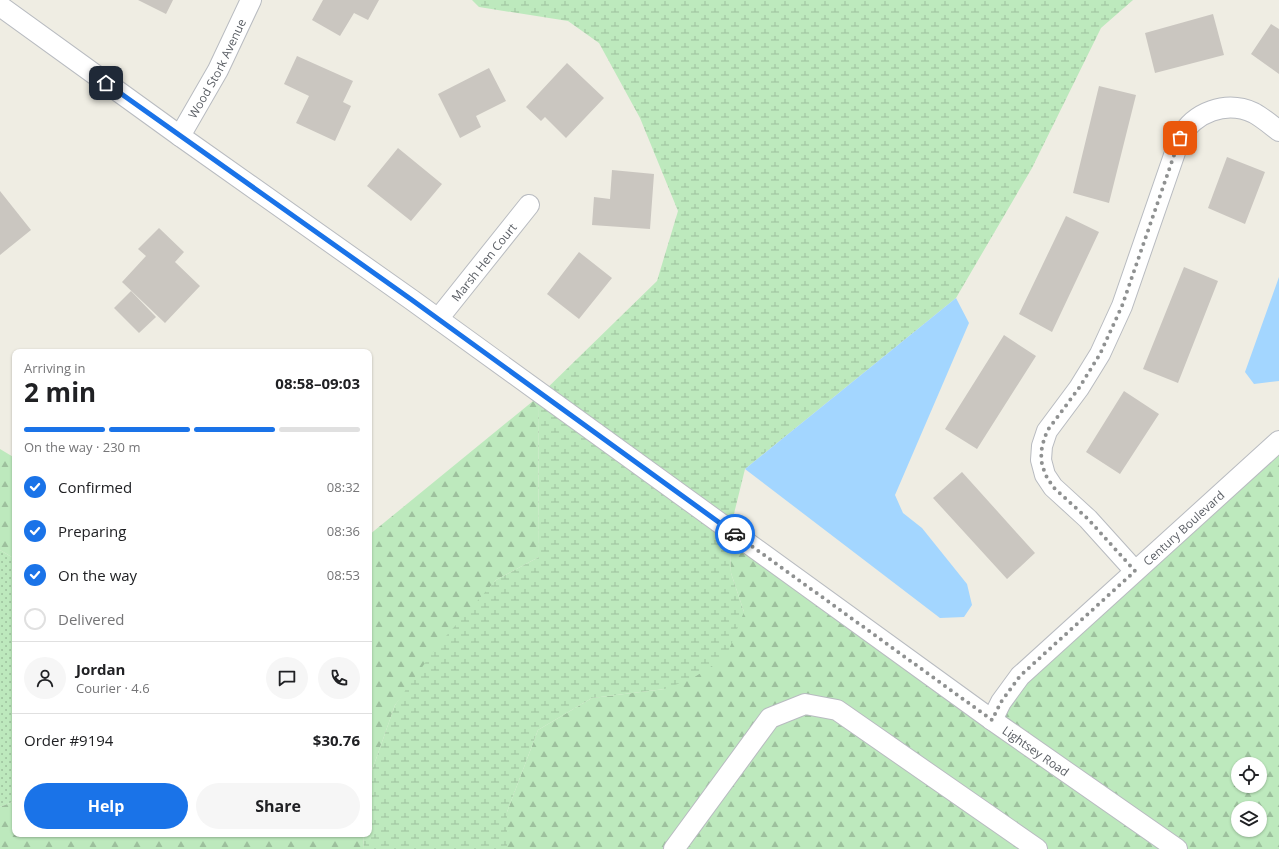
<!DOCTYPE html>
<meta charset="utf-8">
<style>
:root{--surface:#fff;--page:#f6f6f6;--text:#202124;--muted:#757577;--line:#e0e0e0;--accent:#1a73e8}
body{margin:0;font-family:"Open Sans",sans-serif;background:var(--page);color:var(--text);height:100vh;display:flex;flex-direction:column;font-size:15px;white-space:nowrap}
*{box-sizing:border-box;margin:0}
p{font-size:13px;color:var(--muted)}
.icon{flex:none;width:22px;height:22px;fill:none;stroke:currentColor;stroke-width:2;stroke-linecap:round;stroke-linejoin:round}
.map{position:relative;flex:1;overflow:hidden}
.sheet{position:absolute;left:12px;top:349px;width:360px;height:488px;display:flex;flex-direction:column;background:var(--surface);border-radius:8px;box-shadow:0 1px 3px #0004}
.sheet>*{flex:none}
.tools{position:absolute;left:1231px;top:757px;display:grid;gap:8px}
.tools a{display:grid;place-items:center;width:36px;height:36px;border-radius:50%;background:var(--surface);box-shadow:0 1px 3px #0004;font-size:20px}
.pin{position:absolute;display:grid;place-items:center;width:34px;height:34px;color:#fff;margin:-17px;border-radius:8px;box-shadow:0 2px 6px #0006}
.courier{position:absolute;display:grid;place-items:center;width:40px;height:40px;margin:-20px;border:3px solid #1a73e8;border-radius:50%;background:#fff;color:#222;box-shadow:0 1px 5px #0007}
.summary em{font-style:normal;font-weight:700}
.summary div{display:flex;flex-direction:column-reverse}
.summary{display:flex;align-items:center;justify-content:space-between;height:68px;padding:0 12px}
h1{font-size:26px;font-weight:700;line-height:30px}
.bar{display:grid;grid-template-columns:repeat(4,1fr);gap:6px 4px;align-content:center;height:48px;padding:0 12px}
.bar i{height:5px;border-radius:3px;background:var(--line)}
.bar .active{background:var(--accent)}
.bar p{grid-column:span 4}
.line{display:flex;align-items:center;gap:10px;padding:0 12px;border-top:1px solid var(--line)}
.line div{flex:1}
.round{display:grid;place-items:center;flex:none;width:42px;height:42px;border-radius:21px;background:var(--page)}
ol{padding:0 12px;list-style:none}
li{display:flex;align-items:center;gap:12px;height:44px}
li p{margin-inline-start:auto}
li .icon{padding:4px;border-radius:50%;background:var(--accent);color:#fff;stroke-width:4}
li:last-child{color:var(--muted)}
li i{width:22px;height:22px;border:2px solid var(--line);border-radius:50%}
.action{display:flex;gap:8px;margin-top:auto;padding:8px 12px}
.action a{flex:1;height:46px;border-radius:24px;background:var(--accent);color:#fff;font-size:16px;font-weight:700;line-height:46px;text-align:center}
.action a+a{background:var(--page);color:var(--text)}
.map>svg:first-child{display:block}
.grass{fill:url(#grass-dots)}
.forest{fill:url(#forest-firs);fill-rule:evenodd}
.wetland{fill:url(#wetland-marsh)}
.water{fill:#a3d6ff}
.building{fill:#cac6c0}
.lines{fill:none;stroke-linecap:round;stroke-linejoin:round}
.minor-casing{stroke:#b8bbc0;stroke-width:22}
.minor{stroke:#fff;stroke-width:20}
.done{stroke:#8f9191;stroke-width:4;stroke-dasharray:0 7.2}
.route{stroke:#1a73e8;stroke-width:5}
.labels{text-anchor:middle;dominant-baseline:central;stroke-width:3.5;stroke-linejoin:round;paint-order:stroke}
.street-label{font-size:12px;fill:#5b5f65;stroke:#fff}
</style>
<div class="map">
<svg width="1279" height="849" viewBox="0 0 1279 849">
<defs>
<pattern id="grass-dots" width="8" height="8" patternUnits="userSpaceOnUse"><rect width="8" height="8" fill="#bde9bd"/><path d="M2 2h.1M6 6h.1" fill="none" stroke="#9dc09d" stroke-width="1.8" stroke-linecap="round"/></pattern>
<pattern id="forest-firs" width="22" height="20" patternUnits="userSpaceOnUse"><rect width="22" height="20" fill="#bde9bd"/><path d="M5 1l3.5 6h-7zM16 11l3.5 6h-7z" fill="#9dc09d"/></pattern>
<pattern id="wetland-marsh" width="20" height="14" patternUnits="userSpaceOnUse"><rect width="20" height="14" fill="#bde9bd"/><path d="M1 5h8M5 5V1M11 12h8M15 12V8" fill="none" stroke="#9dc09d"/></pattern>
</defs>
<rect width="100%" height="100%" fill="#efede3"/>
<path class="grass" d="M0 550 15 559V801L0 807Z"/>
<path class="forest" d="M538 397 539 557 496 580 395 705 369 779V535Z
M1279 445V849H507V812L538 730 592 698 665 689 744 612 731 573 729 534 982 715ZM1238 764H1260V786H1238ZM1238 808H1260V830H1238Z
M0 449 15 458V559L0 550Z
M15 801V834H363L364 849H0V807Z"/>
<path class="wetland" d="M472 0H1133L1101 28 1032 168 956 298 745 469 729 534 731 573 744 612 726 657 693 678 665 689 592 698 538 730 507 812V849H364L363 834H369V779L395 705 438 645 496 580 539 557 538 397 657 281 678 211 640 118 599 43 568 21 479 7Z"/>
<path class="water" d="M1279 277V381L1254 384 1245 372Z
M956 298 969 323 895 495 903 513 922 528 967 584 972 605 964 617 940 618 745 469Z"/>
<path class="building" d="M138 0H173L166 14Z
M323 0H379L368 20 354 13 340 36 312 20Z
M1213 14 1224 55 1155 73 1145 33Z
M1271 24 1279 29V74L1251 54Z
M297 56 353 81 343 102 351 106 335 141 296 123 309 96 284 84Z
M567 63 604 98 566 138 545 117 541 121 526 107Z
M489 68 506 101 476 116 481 127 460 138 438 94Z
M1099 86 1136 95 1109 203 1073 193Z
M398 148 442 184 411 221 367 186Z
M1227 157 1265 172 1245 224 1208 208Z
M612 170 654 174 650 229 592 225 594 197 610 199Z
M0 191 31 230 0 255Z
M1066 216 1099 232 1052 332 1019 314Z
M159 228 184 252 175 262 200 286 165 323 122 282 146 256 138 249Z
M579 252 612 278 579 319 547 294Z
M1184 267 1218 281 1178 383 1143 369Z
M131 291 156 317 139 333 114 308Z
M1004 335 1036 356 977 449 945 429Z
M1124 391 1159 414 1120 474 1086 452Z
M962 472 1035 553 1007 579 933 498Z"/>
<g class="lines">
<g class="minor-casing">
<g id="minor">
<path id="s1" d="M0 6 180 136 412 300 992 720 1177 849"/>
<path id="s2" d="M180 136 218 70 251 0"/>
<path id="s3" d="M438 319 529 205"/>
<path d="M1135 571 1088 519 1053 487 1045 475 1041 460 1042 446 1047 431 1079 388 1100 354 1122 306 1180 138C1194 112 1226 100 1254 113 1263 118 1271 125 1279 131"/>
<path id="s4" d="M992 720 1001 702 1020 676 1279 441"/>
<path d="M674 849 770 718 805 704 837 710 1037 849"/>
</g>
</g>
<use href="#minor" class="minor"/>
</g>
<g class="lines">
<path class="done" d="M735 534 992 720 1001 702 1020 676 1135 571 1088 519 1053 487 1045 474 1041 460 1042 446 1047 431 1079 388 1100 354 1122 306 1180 138"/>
<path class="route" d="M106 83 412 300 735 534"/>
</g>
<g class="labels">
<g class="street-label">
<text stroke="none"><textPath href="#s2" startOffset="77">Wood Stork Avenue</textPath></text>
<text stroke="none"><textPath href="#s3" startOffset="73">Marsh Hen Court</textPath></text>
<text stroke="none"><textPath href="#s4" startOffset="273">Century Boulevard</textPath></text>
<text stroke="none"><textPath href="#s1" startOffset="1276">Lightsey Road</textPath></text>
</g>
</g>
</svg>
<div class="tools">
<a><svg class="icon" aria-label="locate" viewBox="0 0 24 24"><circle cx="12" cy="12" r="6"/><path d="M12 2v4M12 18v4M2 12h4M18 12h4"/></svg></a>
<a><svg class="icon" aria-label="layers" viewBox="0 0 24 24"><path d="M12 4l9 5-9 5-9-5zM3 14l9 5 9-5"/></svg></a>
</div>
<div class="pin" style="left:1180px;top:138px;background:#ea580c"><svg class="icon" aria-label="bag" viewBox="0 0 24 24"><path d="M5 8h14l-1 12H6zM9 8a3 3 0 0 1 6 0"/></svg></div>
<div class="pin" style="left:106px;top:83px;background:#1f2937"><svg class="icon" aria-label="home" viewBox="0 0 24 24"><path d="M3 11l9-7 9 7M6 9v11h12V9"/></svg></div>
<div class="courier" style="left:735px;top:534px"><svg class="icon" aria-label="car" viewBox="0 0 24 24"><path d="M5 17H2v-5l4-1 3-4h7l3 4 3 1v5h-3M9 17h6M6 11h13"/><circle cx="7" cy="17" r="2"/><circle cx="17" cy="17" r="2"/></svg></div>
<section class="sheet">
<div class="summary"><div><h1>2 min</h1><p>Arriving in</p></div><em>08:58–09:03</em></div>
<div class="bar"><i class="active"></i><i class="active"></i><i class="active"></i><i></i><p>On the way · 230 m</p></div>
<ol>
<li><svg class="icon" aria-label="check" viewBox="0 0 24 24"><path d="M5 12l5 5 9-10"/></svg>Confirmed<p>08:32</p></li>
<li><svg class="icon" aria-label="check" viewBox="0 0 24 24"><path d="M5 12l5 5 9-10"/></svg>Preparing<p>08:36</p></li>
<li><svg class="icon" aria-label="check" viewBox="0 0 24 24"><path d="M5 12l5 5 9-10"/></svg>On the way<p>08:53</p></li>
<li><i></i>Delivered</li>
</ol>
<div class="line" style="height:72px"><a class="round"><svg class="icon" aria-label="person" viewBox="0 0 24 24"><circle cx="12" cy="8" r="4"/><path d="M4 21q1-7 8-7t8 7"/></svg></a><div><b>Jordan</b><p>Courier · 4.6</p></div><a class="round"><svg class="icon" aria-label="chat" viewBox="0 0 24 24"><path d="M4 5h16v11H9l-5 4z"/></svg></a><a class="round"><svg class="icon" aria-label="phone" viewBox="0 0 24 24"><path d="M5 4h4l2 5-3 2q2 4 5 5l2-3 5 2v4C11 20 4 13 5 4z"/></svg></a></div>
<div class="line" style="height:52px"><div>Order #9194</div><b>$30.76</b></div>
<div class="action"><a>Help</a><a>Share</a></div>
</section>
</div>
